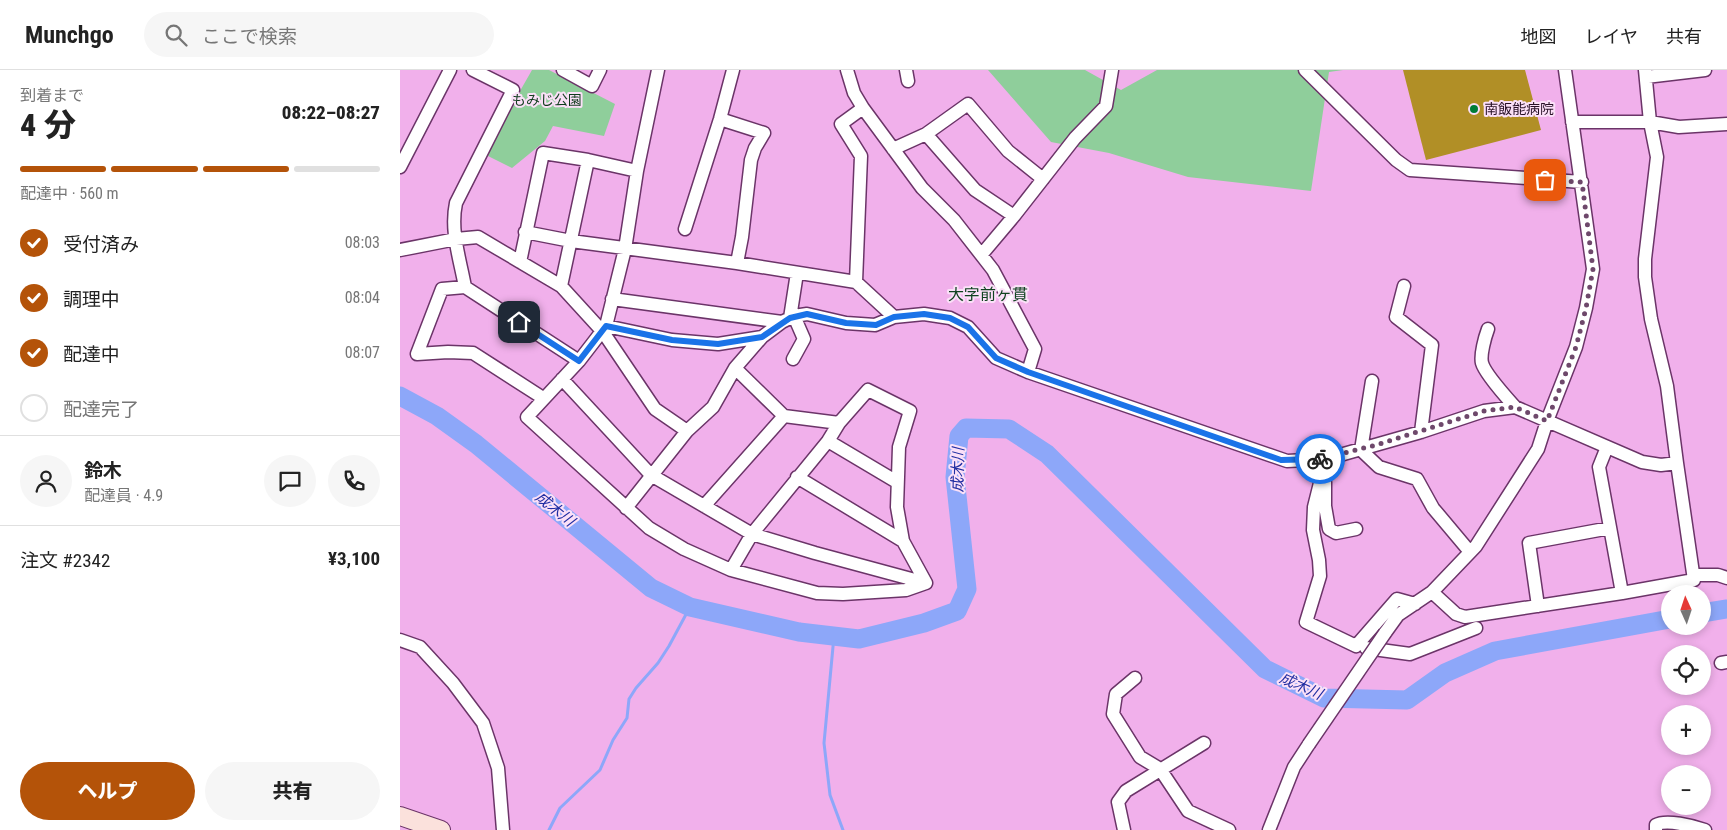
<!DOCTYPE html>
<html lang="ja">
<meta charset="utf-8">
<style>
:root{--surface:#fff;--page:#f6f6f6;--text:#222;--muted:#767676;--line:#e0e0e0;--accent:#b45309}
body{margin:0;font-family:"Roboto Condensed","Noto Sans JP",sans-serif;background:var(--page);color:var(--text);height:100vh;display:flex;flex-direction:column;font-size:19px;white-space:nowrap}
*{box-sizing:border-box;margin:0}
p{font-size:16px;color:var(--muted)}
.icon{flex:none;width:28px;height:28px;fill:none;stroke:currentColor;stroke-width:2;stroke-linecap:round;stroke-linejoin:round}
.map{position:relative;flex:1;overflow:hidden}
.details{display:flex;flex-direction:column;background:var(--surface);width:400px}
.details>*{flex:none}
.needle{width:32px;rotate:357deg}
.buttons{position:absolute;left:1261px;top:515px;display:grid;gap:10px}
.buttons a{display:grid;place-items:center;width:50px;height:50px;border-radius:50%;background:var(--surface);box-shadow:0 2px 8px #0003;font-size:25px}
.pin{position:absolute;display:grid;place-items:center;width:42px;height:42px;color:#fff;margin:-21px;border-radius:10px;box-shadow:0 2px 8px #0006}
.courier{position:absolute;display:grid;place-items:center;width:50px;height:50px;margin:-25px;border:4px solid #1a73e8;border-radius:50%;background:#fff;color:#222;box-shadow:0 1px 6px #0007}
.overview em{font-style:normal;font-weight:800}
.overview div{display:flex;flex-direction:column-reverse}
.overview{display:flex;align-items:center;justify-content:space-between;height:85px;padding:0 20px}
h1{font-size:32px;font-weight:800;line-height:38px}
.bar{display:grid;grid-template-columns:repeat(4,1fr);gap:8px 5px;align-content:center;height:60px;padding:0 20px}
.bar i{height:6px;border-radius:4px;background:var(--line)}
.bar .active{background:var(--accent)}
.bar p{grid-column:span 4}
.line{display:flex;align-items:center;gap:12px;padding:0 20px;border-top:1px solid var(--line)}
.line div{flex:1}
.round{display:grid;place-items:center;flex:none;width:52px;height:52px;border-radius:26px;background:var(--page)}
ol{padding:0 20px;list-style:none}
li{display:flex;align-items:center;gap:15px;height:55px}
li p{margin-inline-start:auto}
li .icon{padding:5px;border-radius:50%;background:var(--accent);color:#fff;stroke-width:4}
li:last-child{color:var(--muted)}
li i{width:28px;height:28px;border:2px solid var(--line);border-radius:50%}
.button{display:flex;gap:10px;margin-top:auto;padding:10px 20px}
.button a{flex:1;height:58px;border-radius:30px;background:var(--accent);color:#fff;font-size:20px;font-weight:800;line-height:58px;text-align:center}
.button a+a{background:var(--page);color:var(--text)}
header{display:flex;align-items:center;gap:30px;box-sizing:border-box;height:70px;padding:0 25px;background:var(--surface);border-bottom:1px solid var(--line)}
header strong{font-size:24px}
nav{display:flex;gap:28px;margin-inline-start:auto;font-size:18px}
.search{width:350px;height:45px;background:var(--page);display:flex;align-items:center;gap:12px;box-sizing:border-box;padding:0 18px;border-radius:28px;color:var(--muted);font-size:19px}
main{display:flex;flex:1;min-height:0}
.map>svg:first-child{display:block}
.green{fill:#8fce9b}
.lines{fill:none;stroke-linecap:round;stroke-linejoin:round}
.stream{stroke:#8da7f9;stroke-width:3}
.river{stroke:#8da7f9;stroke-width:19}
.building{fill:#b18f26}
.minor-casing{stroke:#6b3468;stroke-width:15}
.secondary-casing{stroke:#6b3468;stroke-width:20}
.minor{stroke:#fff;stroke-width:12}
.secondary{stroke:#fbe1dc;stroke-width:18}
.minor-bridge-casing{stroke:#6b3468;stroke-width:15;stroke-linecap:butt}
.minor-bridge{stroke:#fff;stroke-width:12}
.done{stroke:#6e486b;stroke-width:5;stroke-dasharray:0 9}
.route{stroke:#1a73e8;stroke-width:6}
.poi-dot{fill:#007d36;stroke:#fbe0f8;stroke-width:2}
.labels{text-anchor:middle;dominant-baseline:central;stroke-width:4;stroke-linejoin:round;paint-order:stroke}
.park-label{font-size:14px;fill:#0f3c1c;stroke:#fbe0f8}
.poi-label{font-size:14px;fill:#271026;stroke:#fbe0f8;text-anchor:start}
.water-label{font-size:15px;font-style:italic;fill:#212ea2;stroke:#fbe0f8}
.quarter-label{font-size:16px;fill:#114320;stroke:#fbe0f8}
</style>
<header>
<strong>Munchgo</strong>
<div class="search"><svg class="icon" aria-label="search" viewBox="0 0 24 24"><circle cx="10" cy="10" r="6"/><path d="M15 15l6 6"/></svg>ここで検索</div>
<nav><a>地図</a><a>レイヤ</a><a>共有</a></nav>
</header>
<main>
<section class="details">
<div class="overview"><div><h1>4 分</h1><p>到着まで</p></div><em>08:22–08:27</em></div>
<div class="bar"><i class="active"></i><i class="active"></i><i class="active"></i><i></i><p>配達中 · 560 m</p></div>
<ol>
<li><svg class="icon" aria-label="check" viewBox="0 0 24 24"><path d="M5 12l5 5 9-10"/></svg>受付済み<p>08:03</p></li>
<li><svg class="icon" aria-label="check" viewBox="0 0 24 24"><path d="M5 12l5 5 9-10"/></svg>調理中<p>08:04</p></li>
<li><svg class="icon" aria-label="check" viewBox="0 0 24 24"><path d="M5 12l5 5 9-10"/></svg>配達中<p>08:07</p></li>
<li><i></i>配達完了</li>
</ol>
<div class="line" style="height:90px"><a class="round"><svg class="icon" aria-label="person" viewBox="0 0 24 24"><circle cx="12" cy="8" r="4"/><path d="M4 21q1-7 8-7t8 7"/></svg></a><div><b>鈴木</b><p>配達員 · 4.9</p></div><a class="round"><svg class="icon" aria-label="chat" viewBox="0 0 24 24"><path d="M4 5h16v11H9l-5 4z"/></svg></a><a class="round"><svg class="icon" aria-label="phone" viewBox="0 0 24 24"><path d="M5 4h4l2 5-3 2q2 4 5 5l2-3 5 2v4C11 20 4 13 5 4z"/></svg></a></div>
<div class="line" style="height:65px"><div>注文 #2342</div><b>¥3,100</b></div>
<div class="button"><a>ヘルプ</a><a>共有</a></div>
</section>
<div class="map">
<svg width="1327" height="760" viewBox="0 0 1327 760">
<rect width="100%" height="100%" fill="#f1b0eb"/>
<path class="green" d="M132 0H149L215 34 204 66 153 56 145 71 112 98 84 84Z
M588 0H685L721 20 757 0H943L929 2 911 121 788 107 709 83 651 72Z"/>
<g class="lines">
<path class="stream" d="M434 566 424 673 430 725 443 760
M149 760 160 738 200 700 213 670 227 648 229 629 236 618 258 593 269 576 290 537"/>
<path class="river" d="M0 326 37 346 76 374 251 518 290 537 399 562 459 569 524 553 557 541 567 519 555 407 559 366 566 358 609 359 647 384 865 599 924 628 1007 630 1045 603 1095 581 1270 549
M1302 543 1327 539"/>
</g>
<path class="building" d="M1003 0H1125L1141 60 1026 90Z"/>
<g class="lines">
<g class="minor-casing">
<path id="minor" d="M163 0 192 16 200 0
M258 0 237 101 225 179 206 256 179 291 127 347 249 458 284 479 331 500 417 523 443 524 506 520 526 513
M447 0 454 23 463 38 522 118 554 150 593 200 635 279 628 302
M506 0 508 11
M905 0 996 90 1010 100 1182 112
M1246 7 1305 0
M320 49 364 63 355 78 351 90 342 167 337 193
M1172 52H1250L1279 57 1327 54
M526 64 575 120 614 146
M493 79 526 64 568 34 608 81 643 109
M0 97 50 0
M285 159 320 49 333 0
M125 162 171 171 337 193 456 212 494 247
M0 180 56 169 78 167 161 216 203 262 255 339 287 361
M582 184 614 146 675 68 706 36 712 0
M120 192 143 83 188 90 237 101
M456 212 461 86 441 54 463 38
M161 216 188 90
M1004 216 996 247 1032 275 1021 362
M65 217C60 189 50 161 56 133L113 20 73 0
M212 229 382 252
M390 248 397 203
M206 256 272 270 318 274 362 267
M1088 259C1085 267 1080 285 1082 293 1085 304 1107 328 1115 337
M393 289 404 269 394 246
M335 298 384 346 439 353
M162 309 251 405 352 464 415 483 526 513
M972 311 961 380 979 397 1017 409 1033 438 1070 482
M143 328 73 283 48 282 17 284 42 219 65 217 179 291
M428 371 497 412
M1207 377 1199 397 1222 523
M926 389 914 437 913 460 919 490 920 506 906 552 956 576 997 529 1015 534
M397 407 503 471
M925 412V436L929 459 936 463 956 459
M304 436 384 346
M226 438 287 361 313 337 335 298 362 267 382 252 394 246 407 244 446 253 475 255 494 247 524 244 550 248 568 257 596 288 628 302 887 391 926 389 1021 362 1084 341 1115 337 1242 392 1261 395 1277 393
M331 500 352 464 428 371 439 353 468 320 510 341 499 377 497 437 503 471 526 513
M1293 505H1318L1327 508
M1032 522 1056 544 1065 547 1222 523 1294 510 1277 393 1267 316 1251 249 1245 207V189L1257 87 1250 52 1245 0
M1138 536 1129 473 1210 458
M985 563 998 545 1032 522 1076 476 1138 379 1147 351 1176 277 1186 238 1193 199 1165 0
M0 570 20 577 53 613 83 653 98 698 103 760
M966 578 1010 584 1076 558
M1321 593 1327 592
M735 608 716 624 713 644 740 687 760 699 788 741 829 760
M724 760 718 732 726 721 804 673
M869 760 894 697 909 674
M1256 760V755C1266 749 1293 756 1305 760"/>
</g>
<g class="secondary-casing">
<path id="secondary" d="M0 746 41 760"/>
</g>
<use href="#minor" class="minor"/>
<use href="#secondary" class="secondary"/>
<g class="minor-bridge-casing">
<path id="minor-bridge" d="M909 674 985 563"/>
</g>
<use href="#minor-bridge" class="minor-bridge"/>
</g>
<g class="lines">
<path class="done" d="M920 389 976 375 1084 341 1115 337 1147 351 1176 277 1186 238 1193 199 1182 112 1145 110"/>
<path class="route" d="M119 252 179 291 206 256 272 270 318 274 362 267 390 248 407 244 446 253 476 255 494 247 524 244 550 248 568 257 596 288 628 302 881 390 920 389"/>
</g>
<circle class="poi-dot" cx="1074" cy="39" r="5"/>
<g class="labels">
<g class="park-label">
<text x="147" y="30">もみじ公園</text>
</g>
<g class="poi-label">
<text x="1084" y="39">南飯能病院</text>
</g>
<g class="water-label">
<text transform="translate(558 400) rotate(-89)">成木川</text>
<text transform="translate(155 439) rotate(39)">成木川</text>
<text transform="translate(901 616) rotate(24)">成木川</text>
</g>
<g class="quarter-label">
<text x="588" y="224">大字前ヶ貫</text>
</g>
</g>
</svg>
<div class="buttons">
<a><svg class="needle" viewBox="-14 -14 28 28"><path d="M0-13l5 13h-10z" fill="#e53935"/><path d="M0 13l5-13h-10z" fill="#767676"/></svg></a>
<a><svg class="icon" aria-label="locate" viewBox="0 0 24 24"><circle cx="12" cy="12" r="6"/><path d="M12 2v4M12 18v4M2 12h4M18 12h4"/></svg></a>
<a>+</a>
<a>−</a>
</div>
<div class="pin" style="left:1145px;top:110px;background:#ea580c"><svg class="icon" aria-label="bag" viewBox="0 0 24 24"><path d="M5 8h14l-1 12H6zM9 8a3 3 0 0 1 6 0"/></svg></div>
<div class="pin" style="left:119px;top:252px;background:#1f2937"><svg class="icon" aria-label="home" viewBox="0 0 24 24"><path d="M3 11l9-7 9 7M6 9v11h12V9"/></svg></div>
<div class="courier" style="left:920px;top:389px"><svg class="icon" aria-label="bike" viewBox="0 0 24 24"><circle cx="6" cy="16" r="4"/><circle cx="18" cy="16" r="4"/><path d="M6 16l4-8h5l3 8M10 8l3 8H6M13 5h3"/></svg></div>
</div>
</main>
